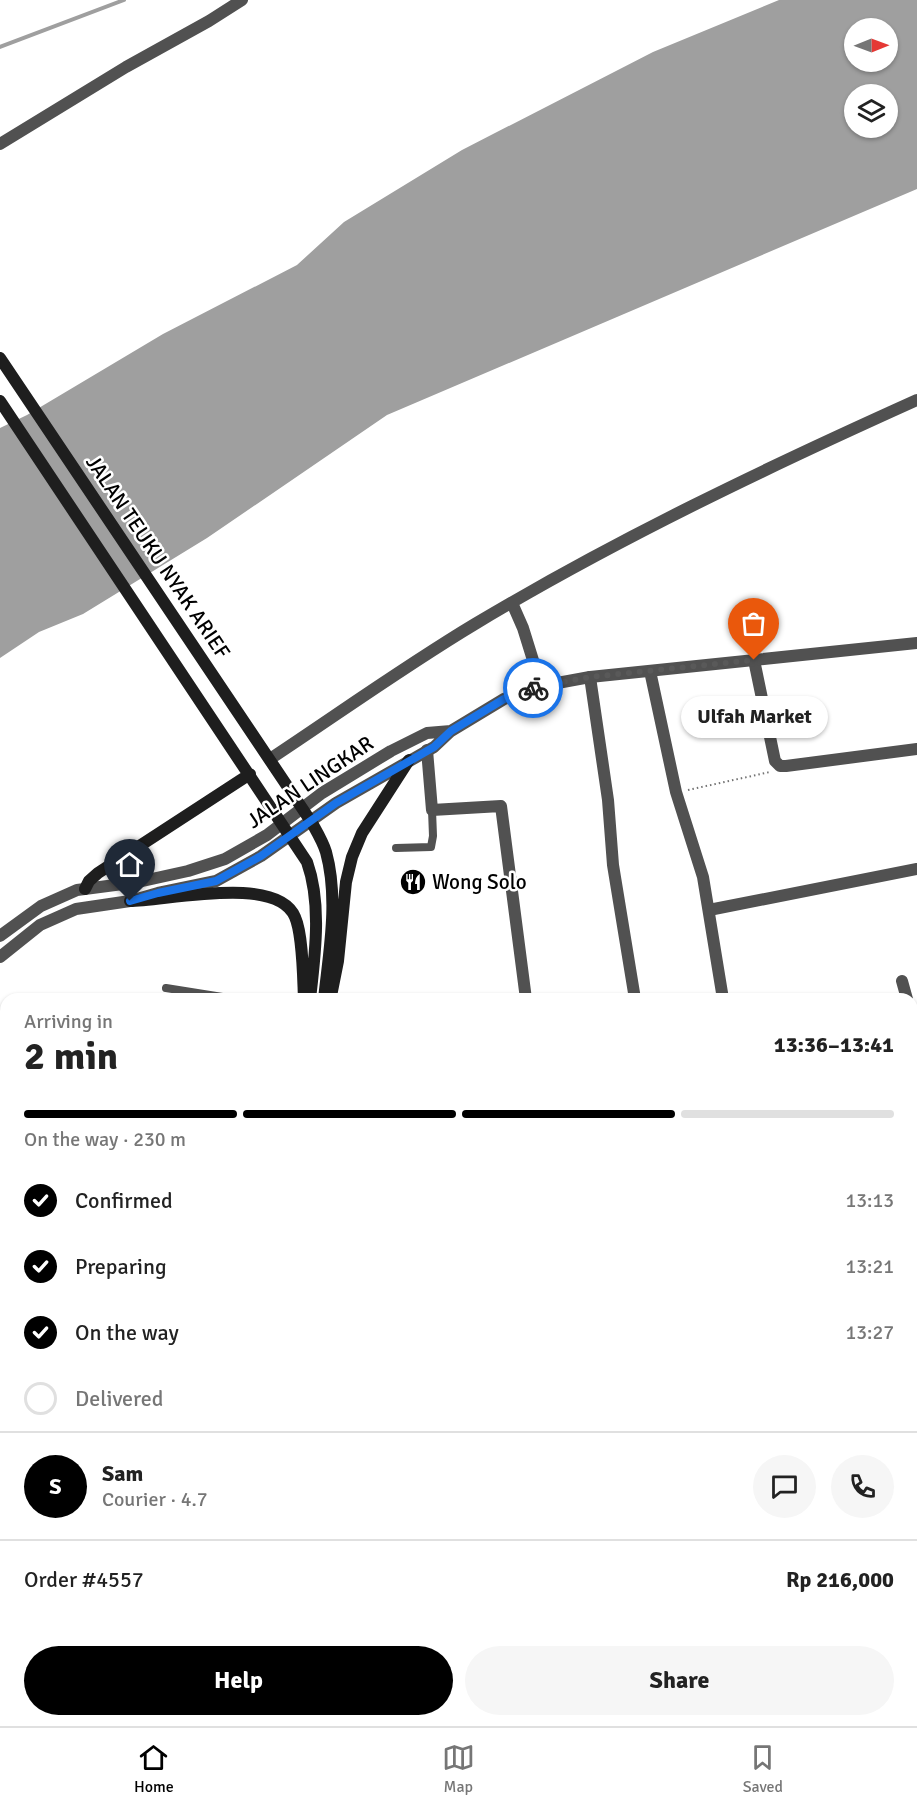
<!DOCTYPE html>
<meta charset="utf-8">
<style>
:root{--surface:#fff;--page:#f6f6f6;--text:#222;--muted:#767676;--line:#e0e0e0;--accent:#000}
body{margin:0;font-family:Signika,sans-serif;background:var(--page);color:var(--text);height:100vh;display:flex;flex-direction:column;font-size:22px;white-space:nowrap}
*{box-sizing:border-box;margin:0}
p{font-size:20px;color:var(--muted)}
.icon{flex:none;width:33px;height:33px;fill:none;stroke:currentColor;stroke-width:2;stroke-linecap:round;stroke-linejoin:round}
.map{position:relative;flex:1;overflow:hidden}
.panel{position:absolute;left:0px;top:993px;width:918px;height:734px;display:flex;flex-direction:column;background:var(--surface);border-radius:18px 18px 0 0;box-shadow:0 2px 4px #0004}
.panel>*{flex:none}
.needle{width:39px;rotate:89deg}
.tools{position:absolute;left:844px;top:18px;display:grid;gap:12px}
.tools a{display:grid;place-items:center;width:54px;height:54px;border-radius:50%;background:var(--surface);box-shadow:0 2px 4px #0004;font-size:30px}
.pin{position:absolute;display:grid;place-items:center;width:51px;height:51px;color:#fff;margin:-62px -26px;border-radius:50% 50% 50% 0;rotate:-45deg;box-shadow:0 0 6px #0007}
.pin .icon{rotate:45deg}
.courier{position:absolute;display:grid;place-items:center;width:60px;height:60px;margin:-30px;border:4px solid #1a73e8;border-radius:50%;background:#fff;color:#222;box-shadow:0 2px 8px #0007}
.bubble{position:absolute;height:42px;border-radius:21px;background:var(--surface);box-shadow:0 2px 4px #0004;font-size:20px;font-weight:700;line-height:42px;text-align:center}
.head em{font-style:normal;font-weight:700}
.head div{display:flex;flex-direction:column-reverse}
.head{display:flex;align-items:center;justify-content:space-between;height:102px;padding:0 24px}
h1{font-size:39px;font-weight:700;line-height:45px}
.bar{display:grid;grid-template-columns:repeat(4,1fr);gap:9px 6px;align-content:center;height:72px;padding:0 24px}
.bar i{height:8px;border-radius:4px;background:var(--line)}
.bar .selected{background:var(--accent)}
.bar p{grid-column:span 4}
.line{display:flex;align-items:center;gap:15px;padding:0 24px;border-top:2px solid var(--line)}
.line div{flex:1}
.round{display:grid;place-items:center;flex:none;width:63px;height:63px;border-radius:32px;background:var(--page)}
ol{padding:0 24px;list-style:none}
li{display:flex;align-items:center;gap:18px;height:66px}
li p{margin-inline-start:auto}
li .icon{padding:6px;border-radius:50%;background:var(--accent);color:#fff;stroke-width:4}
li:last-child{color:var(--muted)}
li i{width:33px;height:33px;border:3px solid var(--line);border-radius:50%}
.cta{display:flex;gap:12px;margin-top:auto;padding:12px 24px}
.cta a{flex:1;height:69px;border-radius:36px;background:var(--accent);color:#fff;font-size:24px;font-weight:700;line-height:69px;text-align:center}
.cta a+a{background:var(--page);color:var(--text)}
.tabs{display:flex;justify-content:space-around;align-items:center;height:84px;border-top:2px solid var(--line);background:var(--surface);font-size:16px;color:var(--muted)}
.tabs a{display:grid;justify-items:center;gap:3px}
.tabs .selected{color:var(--accent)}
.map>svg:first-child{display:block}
.water{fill:#9f9f9f;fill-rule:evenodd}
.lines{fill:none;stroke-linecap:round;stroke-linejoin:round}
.stream{stroke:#9f9f9f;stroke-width:4}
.path{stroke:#737373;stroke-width:2;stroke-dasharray:1.5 3;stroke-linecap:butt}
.service{stroke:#515151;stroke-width:8}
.minor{stroke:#515151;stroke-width:12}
.tertiary{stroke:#515151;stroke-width:12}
.secondary{stroke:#1e1e1e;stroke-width:12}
.done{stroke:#595959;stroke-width:6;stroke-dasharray:0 10.8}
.route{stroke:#1a73e8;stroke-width:8}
.labels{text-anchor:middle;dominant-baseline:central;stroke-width:5;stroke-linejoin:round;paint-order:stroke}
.street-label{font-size:21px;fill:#000;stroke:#fff}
.poi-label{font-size:21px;fill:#000;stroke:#fff;text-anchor:start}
</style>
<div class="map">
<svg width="917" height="1726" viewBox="0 0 917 1726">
<rect width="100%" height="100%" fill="#fff"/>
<path class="water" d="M779 0H917V189L387 415 207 538 83 614 39 632 0 658V428L27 415 163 334 297 265 344 222 462 150 653 52ZM855 28H888V62H855ZM855 94H888V128H855Z"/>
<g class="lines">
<path class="stream" d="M0 47 124 0"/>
<path class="path" d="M688 790 770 772"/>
<path class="service" d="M396 848 431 847 433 836 432 810
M166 988 235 999
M0 1029 6 1026
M0 1049 6 1056
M913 1646 917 1645"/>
<path class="minor" d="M0 144 126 67 209 21 242 0
M512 603 523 628 541 686
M754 660 775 761 780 766H786L917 749
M650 671 676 792 703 877 723 999
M590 677 608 800 613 865 635 999
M427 750 432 810 501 806 526 999
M270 759C338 714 405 666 475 624 617 539 766 468 917 400
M709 910 917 869
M902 981 907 999
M912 1018 917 1037
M912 1198 917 1209
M912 1334 917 1333
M0 1409H6
M0 1506H6
M912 1543 917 1559
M912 1599 917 1597
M0 1603H6
M912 1619 917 1617
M0 1684H6
M454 1720 456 1726
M588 1720 590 1726
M863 1720 865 1726
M599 1726 613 1720
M645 1726 659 1720
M702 1726V1720"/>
<path class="tertiary" d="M0 936 41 906 77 890 138 882 188 871 225 859 267 835 322 793 391 751 427 733 451 731
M0 957 40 925 76 909 130 901 158 893 216 881 261 856 336 803 434 747 451 731 504 699 541 686 590 677 917 643"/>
<path class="secondary" d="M0 358 312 823C317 832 323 842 326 852 339 899 329 952 324 999
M0 401 307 862C322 904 315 955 310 999
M85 889 89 881 98 873 250 774
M130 901C166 901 277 874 295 917 303 935 303 978 304 999
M331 996 338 961 346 882 352 857 362 833 409 760
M124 1726 126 1720
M143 1726 144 1720"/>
</g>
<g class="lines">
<path class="done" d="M533 688 590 677 754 660"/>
<path class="route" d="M130 901 158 893 216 881 261 856 336 803 434 747 451 731 504 699 533 688"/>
</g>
<defs>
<g id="restaurant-disc" transform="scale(1.35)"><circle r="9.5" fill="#000" stroke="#fff"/><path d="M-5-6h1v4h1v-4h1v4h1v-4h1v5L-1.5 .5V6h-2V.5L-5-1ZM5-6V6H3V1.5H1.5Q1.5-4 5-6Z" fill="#fff"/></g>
</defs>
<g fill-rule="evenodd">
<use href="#restaurant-disc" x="413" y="882"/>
</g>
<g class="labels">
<g class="street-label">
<text transform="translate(158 557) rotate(56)">JALAN TEUKU NYAK ARIEF</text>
<text transform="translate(310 782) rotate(-34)">JALAN LINGKAR</text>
</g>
<g class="poi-label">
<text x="432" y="882">Wong Solo</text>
</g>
</g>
</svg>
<div class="tools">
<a><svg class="needle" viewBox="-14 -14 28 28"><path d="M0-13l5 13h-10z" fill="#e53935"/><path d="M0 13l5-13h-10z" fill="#767676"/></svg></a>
<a><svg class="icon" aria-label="layers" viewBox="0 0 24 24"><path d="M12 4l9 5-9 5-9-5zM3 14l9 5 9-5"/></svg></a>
</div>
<div class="pin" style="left:754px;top:660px;background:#ea580c"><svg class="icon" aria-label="bag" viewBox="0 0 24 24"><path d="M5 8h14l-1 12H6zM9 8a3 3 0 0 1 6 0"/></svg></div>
<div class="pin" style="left:130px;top:901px;background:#1f2937"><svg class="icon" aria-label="home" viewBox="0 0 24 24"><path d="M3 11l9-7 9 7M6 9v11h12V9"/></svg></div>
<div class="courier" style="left:533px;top:688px"><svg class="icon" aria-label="bike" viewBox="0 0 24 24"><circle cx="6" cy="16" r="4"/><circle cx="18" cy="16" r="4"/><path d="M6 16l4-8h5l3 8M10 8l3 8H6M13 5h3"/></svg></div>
<div class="bubble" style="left:681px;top:696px;width:147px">Ulfah Market</div>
<section class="panel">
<div class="head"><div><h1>2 min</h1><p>Arriving in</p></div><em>13:36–13:41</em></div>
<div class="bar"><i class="selected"></i><i class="selected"></i><i class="selected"></i><i></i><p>On the way · 230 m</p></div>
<ol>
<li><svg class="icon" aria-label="check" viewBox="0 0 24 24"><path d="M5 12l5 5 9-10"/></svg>Confirmed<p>13:13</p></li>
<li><svg class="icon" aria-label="check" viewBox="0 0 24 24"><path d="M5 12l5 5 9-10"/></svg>Preparing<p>13:21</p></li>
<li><svg class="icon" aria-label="check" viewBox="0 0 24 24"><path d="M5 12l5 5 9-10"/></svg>On the way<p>13:27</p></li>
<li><i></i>Delivered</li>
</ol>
<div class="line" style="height:108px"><b class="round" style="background:var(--accent);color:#fff">S</b><div><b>Sam</b><p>Courier · 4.7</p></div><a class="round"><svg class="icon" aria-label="chat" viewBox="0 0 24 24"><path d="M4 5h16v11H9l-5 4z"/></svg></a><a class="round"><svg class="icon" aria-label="phone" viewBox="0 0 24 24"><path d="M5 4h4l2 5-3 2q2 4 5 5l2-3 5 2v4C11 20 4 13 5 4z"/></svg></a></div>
<div class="line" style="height:78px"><div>Order #4557</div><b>Rp 216,000</b></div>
<div class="cta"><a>Help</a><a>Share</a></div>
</section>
</div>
<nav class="tabs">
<a class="selected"><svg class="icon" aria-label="home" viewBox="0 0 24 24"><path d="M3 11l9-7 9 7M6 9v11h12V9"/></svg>Home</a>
<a><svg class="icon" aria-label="map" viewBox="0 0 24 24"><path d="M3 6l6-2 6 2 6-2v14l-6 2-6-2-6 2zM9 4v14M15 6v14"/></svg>Map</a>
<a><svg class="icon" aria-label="saved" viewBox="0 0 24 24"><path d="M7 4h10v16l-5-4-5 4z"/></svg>Saved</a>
</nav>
